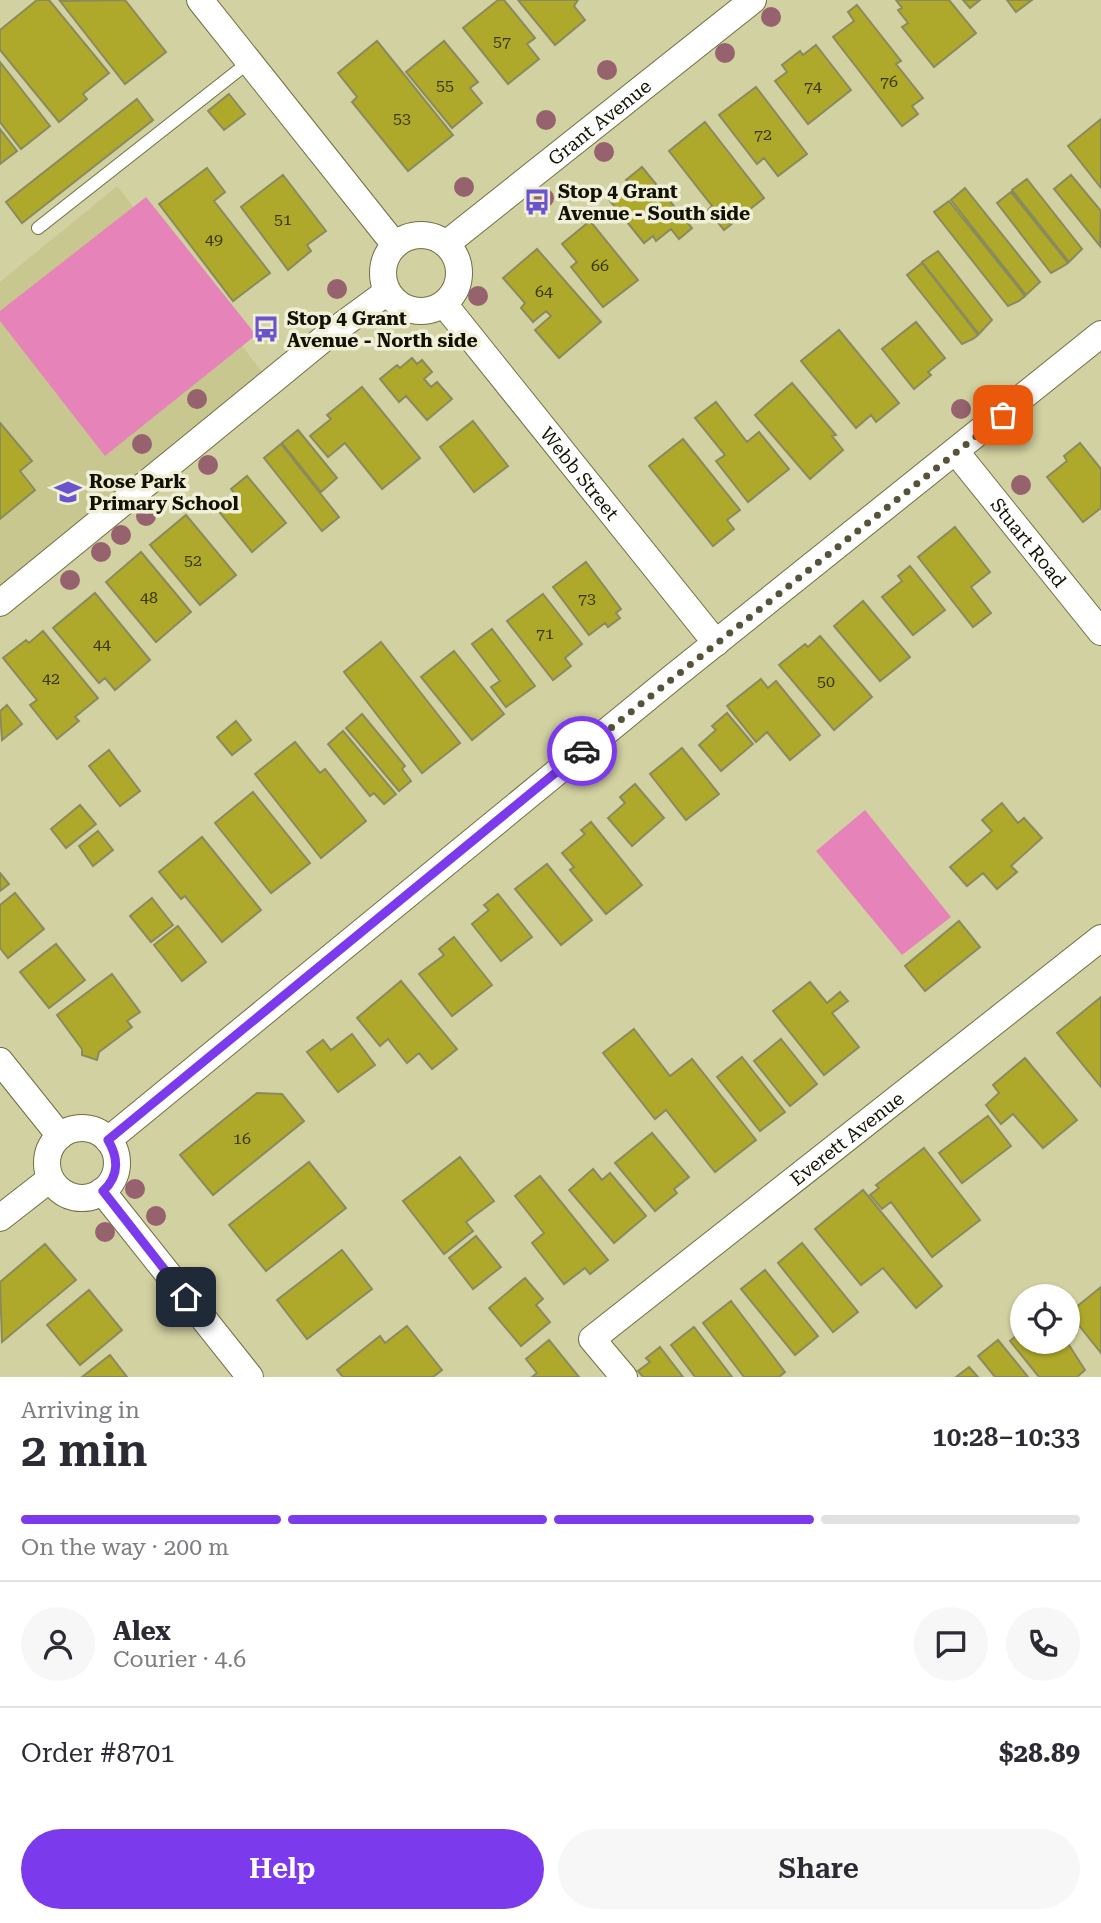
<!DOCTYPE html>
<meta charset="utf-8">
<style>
:root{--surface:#fff;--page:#f7f7f7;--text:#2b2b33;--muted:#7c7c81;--line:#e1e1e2;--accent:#7c3aed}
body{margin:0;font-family:"Roboto Serif",serif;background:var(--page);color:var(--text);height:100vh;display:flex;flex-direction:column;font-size:26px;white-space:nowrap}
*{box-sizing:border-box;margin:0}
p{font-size:23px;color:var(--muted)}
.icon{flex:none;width:38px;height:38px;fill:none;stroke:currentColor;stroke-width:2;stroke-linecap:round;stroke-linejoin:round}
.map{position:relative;height:1377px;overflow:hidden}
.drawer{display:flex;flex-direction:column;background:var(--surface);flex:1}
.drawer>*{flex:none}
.fabs{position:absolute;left:1010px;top:1284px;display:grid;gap:14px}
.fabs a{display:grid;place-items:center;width:70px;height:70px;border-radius:50%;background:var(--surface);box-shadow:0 2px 5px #0004;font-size:35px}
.pin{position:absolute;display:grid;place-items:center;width:60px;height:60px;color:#fff;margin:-30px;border-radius:14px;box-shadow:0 4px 10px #0006}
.courier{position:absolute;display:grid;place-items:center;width:70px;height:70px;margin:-35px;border:5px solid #7c3aed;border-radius:50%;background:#fff;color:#222;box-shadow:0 2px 9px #0007}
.overview em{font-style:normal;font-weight:600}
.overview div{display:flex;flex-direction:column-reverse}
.overview{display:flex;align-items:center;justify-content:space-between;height:119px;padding:0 21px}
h1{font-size:46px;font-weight:600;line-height:52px}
.bar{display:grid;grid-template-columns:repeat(4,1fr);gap:10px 7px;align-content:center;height:84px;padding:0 21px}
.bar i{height:9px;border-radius:5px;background:var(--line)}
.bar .selected{background:var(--accent)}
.bar p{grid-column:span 4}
.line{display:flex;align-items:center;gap:18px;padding:0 21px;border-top:2px solid var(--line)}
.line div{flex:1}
.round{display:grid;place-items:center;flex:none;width:74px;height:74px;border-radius:37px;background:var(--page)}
.cta{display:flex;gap:14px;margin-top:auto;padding:14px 21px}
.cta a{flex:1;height:80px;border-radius:42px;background:var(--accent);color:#fff;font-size:28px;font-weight:600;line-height:80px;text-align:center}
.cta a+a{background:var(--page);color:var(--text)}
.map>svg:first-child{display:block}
.built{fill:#c8c78f}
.green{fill:#e683b9}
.building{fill:#aea92a;stroke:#8b8a5d;stroke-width:2}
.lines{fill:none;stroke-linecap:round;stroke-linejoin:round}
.service-casing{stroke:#706f43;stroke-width:14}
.minor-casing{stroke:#706f43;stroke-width:28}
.service{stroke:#fff;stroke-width:12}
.minor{stroke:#fff;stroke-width:26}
.tree{fill:#96626e}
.done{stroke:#55543a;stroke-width:7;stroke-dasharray:0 12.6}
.route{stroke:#7c3aed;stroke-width:9}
.labels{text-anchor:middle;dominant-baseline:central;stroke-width:7;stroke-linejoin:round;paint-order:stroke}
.number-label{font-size:16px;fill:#39370c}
.street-label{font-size:19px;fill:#121102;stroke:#f0f0d8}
.poi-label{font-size:19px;font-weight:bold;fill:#121102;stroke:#f0f0d8;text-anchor:start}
</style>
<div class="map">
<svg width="1101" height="1377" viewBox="0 0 1101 1377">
<rect width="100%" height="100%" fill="#d2d1a1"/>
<path class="built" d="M117 186 270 382 0 602V282Z"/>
<path class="green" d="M146 197 256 335 105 456 0 321V311Z
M865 810 951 917 902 955 816 851Z"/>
<path class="building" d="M37 0H49L109 73 83 94 87 99 59 122 0 50V30Z
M125 0 166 52 125 84 60 1Z
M498 0H504L535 38 527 44 539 59 508 84 463 28Z
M518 0H578L574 6 585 20 555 45Z
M896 0H949L976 33 934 67 902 27 908 23 898 10 902 8Z
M963 0H980L970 8Z
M1007 0H1032L1016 12Z
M857 5 901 61 896 64 923 98 912 106 918 114 902 126 833 37 854 21 848 12Z
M377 41 453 135 408 171 352 102 357 97 338 73Z
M444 41 478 82 470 88 482 103 452 128 406 72Z
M816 45 851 90 808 124 775 81 787 72 782 65 800 51 803 55Z
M0 62 50 126 21 149 0 122Z
M756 87 807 154 778 176 764 158 757 164 719 115Z
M229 94 245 114 224 130 208 111Z
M137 99 153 120 22 223 6 202Z
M1101 119V188L1068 146Z
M705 122 764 198 724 230 708 210 712 206 669 151Z
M0 129 17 151 0 164Z
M642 167 692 228 679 239 671 229 656 241 653 236 644 243 610 201 632 184 626 180Z
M207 168 225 192 214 201 270 273 233 301 159 204Z
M283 175 326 231 307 245 311 251 288 270 241 207Z
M1071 175 1101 211 1100 246 1054 189Z
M1027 179 1082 249 1069 262 1012 190Z
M965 188 1040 282 1026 295 951 200Z
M1011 192 1068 263 1062 267 1051 273 997 203Z
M949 201 1025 296 1019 301 1008 306 934 212Z
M590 221 638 280 603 307 571 267 577 262 562 244Z
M537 249 601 322 559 358 535 330 551 316 546 311 533 322 521 308 525 303 503 278Z
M938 251 992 320 979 334 922 262Z
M922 263 978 335 973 339 962 344 907 275Z
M916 322 945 358 928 372 931 375 914 389 882 349Z
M839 330 899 403 876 422 871 415 856 428 801 361Z
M412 358 417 364 422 360 432 372 424 379 431 387 437 382 452 399 427 420 406 396 399 402 380 379 397 365 400 368Z
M792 383 836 435 832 436 843 450 810 479 755 415Z
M362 387 420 458 382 489 345 443 328 457 310 436 331 419 327 415Z
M716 402 747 442 759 432 789 469 748 502 716 461 725 455 695 418Z
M473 421 508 466 474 492 440 447Z
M0 423 32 461 20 471 35 490 0 519Z
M298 430 337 478 321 492 282 443Z
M683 439 740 510 727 520 734 529 713 546 649 466Z
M1080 443 1101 469V508L1083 522 1047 477 1067 461 1064 456Z
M281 444 339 517 322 531 264 458Z
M247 476 286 523 252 552 220 513 238 498 231 489Z
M186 515 236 575 200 605 150 545Z
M955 527 990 572 971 587 991 613 973 627 918 557Z
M141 552 191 612 156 642 106 582Z
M586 562 621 609 616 613 620 618 608 627 605 623 589 635 553 587Z
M910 566 945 610 913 635 882 597 902 581 898 576Z
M95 593 150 660 115 690 105 678 99 683 53 628Z
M543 594 582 644 565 658 571 666 553 680 507 621Z
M863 601 910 657 880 681 834 626Z
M492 629 535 686 506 707 491 687 500 681 472 644Z
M43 631 98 698 75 717 79 721 57 739 30 705 37 700 3 658 26 640 29 643Z
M820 636 872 697 834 730 779 665 805 644 808 647Z
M381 642 460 743 422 773 344 672Z
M454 651 504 714 472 740 421 677Z
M761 679 768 688 776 681 820 735 790 760 767 732 756 742 727 706Z
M7 705 22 724 2 740 0 711Z
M727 713 753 744 721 771 699 745 716 730 712 726Z
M362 714 405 766 402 769 411 781 399 791 346 728Z
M236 721 251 740 232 755 217 737Z
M343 731 396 794 384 804 374 793 370 796 328 744Z
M295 742 320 773 325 769 366 821 321 858 255 774Z
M682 748 719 794 686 820 650 774Z
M109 750 140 791 120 806 89 766Z
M635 784 664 818 632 846 608 818 625 803 620 797Z
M253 792 310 863 271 893 215 823Z
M1002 803 1018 823 1024 818 1042 838 1011 866 1017 872 997 889 983 873 967 886 950 867 992 831 982 820Z
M80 805 96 824 66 848 51 829Z
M591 822 642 885 606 914 570 870 574 867 562 853 585 834 581 830Z
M98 831 113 850 93 866 79 846Z
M202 837 261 910 222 942 185 896 181 899 159 872Z
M547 864 592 920 561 945 515 889Z
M0 873 9 884 0 891Z
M15 893 44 929 8 958 0 948V905Z
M498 894 532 937 501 961 472 924 489 910 484 905Z
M152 898 173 925 151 942 130 916Z
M959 921 980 947 925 991 905 966Z
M178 926 206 962 182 981 154 945Z
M454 937 492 985 452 1016 419 974 444 955 439 949Z
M56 944 85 980 49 1008 20 972Z
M112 974 140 1012 127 1021 132 1027 99 1052 97 1060 82 1055V1049L57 1015Z
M401 981 457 1049 432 1069 419 1053 407 1063 388 1039 380 1046 357 1018Z
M810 982 827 1003 840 992 848 1001 832 1013 859 1047 824 1075 773 1011Z
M1101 997V1087L1057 1033Z
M634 1029 670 1076 692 1059 756 1140 715 1172 666 1110 655 1119 603 1053Z
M352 1034 375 1065 338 1092 307 1052 323 1040 331 1050Z
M781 1039 817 1084 790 1106 754 1061Z
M742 1057 785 1112 760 1131 717 1077Z
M1025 1058 1077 1120 1043 1148 1013 1114 1001 1124 986 1105 999 1093 993 1085Z
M257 1093 282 1094 304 1121 213 1195 180 1155Z
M988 1116 1011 1146 962 1183 939 1153Z
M652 1133 689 1177 674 1189 677 1193 655 1211 615 1163Z
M924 1148 980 1220 932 1257 891 1202 882 1209 870 1195 879 1188 876 1185Z
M460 1157 494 1201 466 1222 473 1231 444 1254 403 1201Z
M309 1162 346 1208 266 1271 229 1225Z
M593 1169 602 1180 610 1173 646 1216 614 1243 569 1190Z
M540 1176 608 1260 590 1274 585 1268 564 1284 532 1243 544 1233 515 1196Z
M863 1190 942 1286 916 1308 883 1268 861 1285 815 1229Z
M476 1236 501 1267 473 1289 449 1258Z
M802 1243 858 1312 833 1332 778 1263Z
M45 1244 76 1280 2 1342 0 1282Z
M342 1250 372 1289 307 1339 277 1300Z
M765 1270 818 1336 795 1355 741 1289Z
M525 1278 543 1299 536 1305 550 1322 521 1346 489 1308Z
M1101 1287V1353L1069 1313Z
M89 1290 122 1330 80 1365 47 1325Z
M731 1301 785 1372 779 1377H744L703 1323Z
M1068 1325 1075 1335 1068 1341Z
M407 1326 442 1370 433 1377H343L337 1370 380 1336 385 1343Z
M694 1327 732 1377H695L671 1345Z
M1022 1331V1342H1067L1085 1370 1077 1377H1039L1010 1341Z
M549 1340 579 1377H532L537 1373 526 1359Z
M998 1340 1028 1377H995L978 1356Z
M660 1347 683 1377H643L638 1371 650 1362 646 1358Z
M110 1355 127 1377H82Z
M969 1367 978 1377H956Z"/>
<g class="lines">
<g class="service-casing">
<path id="service" d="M38 228 249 62"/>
</g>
<g class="minor-casing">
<g id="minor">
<path d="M200 0 395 245"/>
<circle cx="421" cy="273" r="38"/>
<path id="s1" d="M446 244 753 0"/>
<path id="s2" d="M444 304 716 643"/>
<path id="s3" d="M956 452 1101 632"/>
<path d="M0 603 327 336 387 292"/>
<path d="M0 1061 60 1136"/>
<circle cx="82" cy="1163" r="35"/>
<path d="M108 1140 673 677 1101 334"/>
<path d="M102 1191 250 1377"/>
<path d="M0 1218 50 1179"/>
<path id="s4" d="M624 1377 592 1339 1101 938"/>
</g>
</g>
<use href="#service" class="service"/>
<use href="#minor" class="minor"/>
</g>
<g class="tree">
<circle cx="771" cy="17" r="10"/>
<circle cx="725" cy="53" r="10"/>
<circle cx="607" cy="70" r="10"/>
<circle cx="546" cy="120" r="10"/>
<circle cx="604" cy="152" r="10"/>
<circle cx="464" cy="187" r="10"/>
<circle cx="544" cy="198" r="10"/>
<circle cx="337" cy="289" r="10"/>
<circle cx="478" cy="296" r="10"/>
<circle cx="197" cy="399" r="10"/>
<circle cx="961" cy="409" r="10"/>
<circle cx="142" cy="444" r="10"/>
<circle cx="208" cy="465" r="10"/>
<circle cx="1021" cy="485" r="10"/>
<circle cx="146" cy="516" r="10"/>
<circle cx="121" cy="535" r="10"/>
<circle cx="101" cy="552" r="10"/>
<circle cx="70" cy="580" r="10"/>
<circle cx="135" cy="1189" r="10"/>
<circle cx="156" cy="1216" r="10"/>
<circle cx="105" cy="1232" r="10"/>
</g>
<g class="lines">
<path class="done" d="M582 751 1003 415"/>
<path class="route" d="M186 1297 103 1191C119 1176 119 1159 108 1140L582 751"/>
</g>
<defs>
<g id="bus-bare" transform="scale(2.1)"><path d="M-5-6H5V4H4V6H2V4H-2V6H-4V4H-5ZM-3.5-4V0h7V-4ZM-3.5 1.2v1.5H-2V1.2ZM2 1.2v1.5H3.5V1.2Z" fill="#6a54ce" stroke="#f0f0d8" stroke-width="2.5" paint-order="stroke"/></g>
<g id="school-bare" transform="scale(2.1)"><path d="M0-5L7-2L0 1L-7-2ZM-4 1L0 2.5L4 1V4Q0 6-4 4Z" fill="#6a54ce" stroke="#f0f0d8" stroke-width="2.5" paint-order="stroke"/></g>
</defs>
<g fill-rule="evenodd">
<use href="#bus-bare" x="537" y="202"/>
<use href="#bus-bare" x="266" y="329"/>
<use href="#school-bare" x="68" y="492"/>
</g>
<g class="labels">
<g class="number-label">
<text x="502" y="41">57</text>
<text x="889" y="81">76</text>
<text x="445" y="85">55</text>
<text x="813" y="86">74</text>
<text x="402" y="118">53</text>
<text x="763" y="134">72</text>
<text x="283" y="219">51</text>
<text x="214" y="239">49</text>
<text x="600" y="265">66</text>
<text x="544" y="291">64</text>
<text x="193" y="560">52</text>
<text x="149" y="597">48</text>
<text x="587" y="598">73</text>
<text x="545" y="633">71</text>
<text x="102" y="644">44</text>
<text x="51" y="678">42</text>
<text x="826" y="681">50</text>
<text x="242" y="1138">16</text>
</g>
<g class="street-label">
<text stroke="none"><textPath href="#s1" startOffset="196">Grant Avenue</textPath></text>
<text stroke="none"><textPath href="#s2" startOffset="217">Webb Street</textPath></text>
<text stroke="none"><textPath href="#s3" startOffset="116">Stuart Road</textPath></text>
<text stroke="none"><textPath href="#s4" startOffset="374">Everett Avenue</textPath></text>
</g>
<g class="poi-label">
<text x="558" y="191">Stop 4 Grant<tspan x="558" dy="22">Avenue - South side</tspan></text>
<text x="287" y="318">Stop 4 Grant<tspan x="287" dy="22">Avenue - North side</tspan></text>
<text x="89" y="481">Rose Park<tspan x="89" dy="22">Primary School</tspan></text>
</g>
</g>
</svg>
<div class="fabs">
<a><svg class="icon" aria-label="locate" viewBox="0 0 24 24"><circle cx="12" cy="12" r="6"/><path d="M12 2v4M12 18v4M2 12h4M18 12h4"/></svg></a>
</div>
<div class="pin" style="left:1003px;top:415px;background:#ea580c"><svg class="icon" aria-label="bag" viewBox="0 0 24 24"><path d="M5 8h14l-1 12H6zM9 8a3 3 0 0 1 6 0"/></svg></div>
<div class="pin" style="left:186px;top:1297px;background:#1f2937"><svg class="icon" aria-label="home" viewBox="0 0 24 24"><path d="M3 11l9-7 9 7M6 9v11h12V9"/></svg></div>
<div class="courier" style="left:582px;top:751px"><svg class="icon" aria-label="car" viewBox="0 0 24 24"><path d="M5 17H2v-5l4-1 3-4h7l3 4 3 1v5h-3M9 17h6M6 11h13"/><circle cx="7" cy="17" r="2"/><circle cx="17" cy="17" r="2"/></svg></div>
</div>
<section class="drawer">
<div class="overview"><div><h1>2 min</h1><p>Arriving in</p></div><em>10:28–10:33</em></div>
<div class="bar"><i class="selected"></i><i class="selected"></i><i class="selected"></i><i></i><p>On the way · 200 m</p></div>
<div class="line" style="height:126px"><a class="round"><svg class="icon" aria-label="person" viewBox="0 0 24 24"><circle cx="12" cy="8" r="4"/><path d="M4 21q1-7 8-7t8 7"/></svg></a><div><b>Alex</b><p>Courier · 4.6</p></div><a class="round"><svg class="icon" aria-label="chat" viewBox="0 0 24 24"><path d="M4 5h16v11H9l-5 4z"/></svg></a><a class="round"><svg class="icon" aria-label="phone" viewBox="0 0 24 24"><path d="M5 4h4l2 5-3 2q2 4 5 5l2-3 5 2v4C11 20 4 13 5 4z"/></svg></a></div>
<div class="line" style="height:91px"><div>Order #8701</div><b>$28.89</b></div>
<div class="cta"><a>Help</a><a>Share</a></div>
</section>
